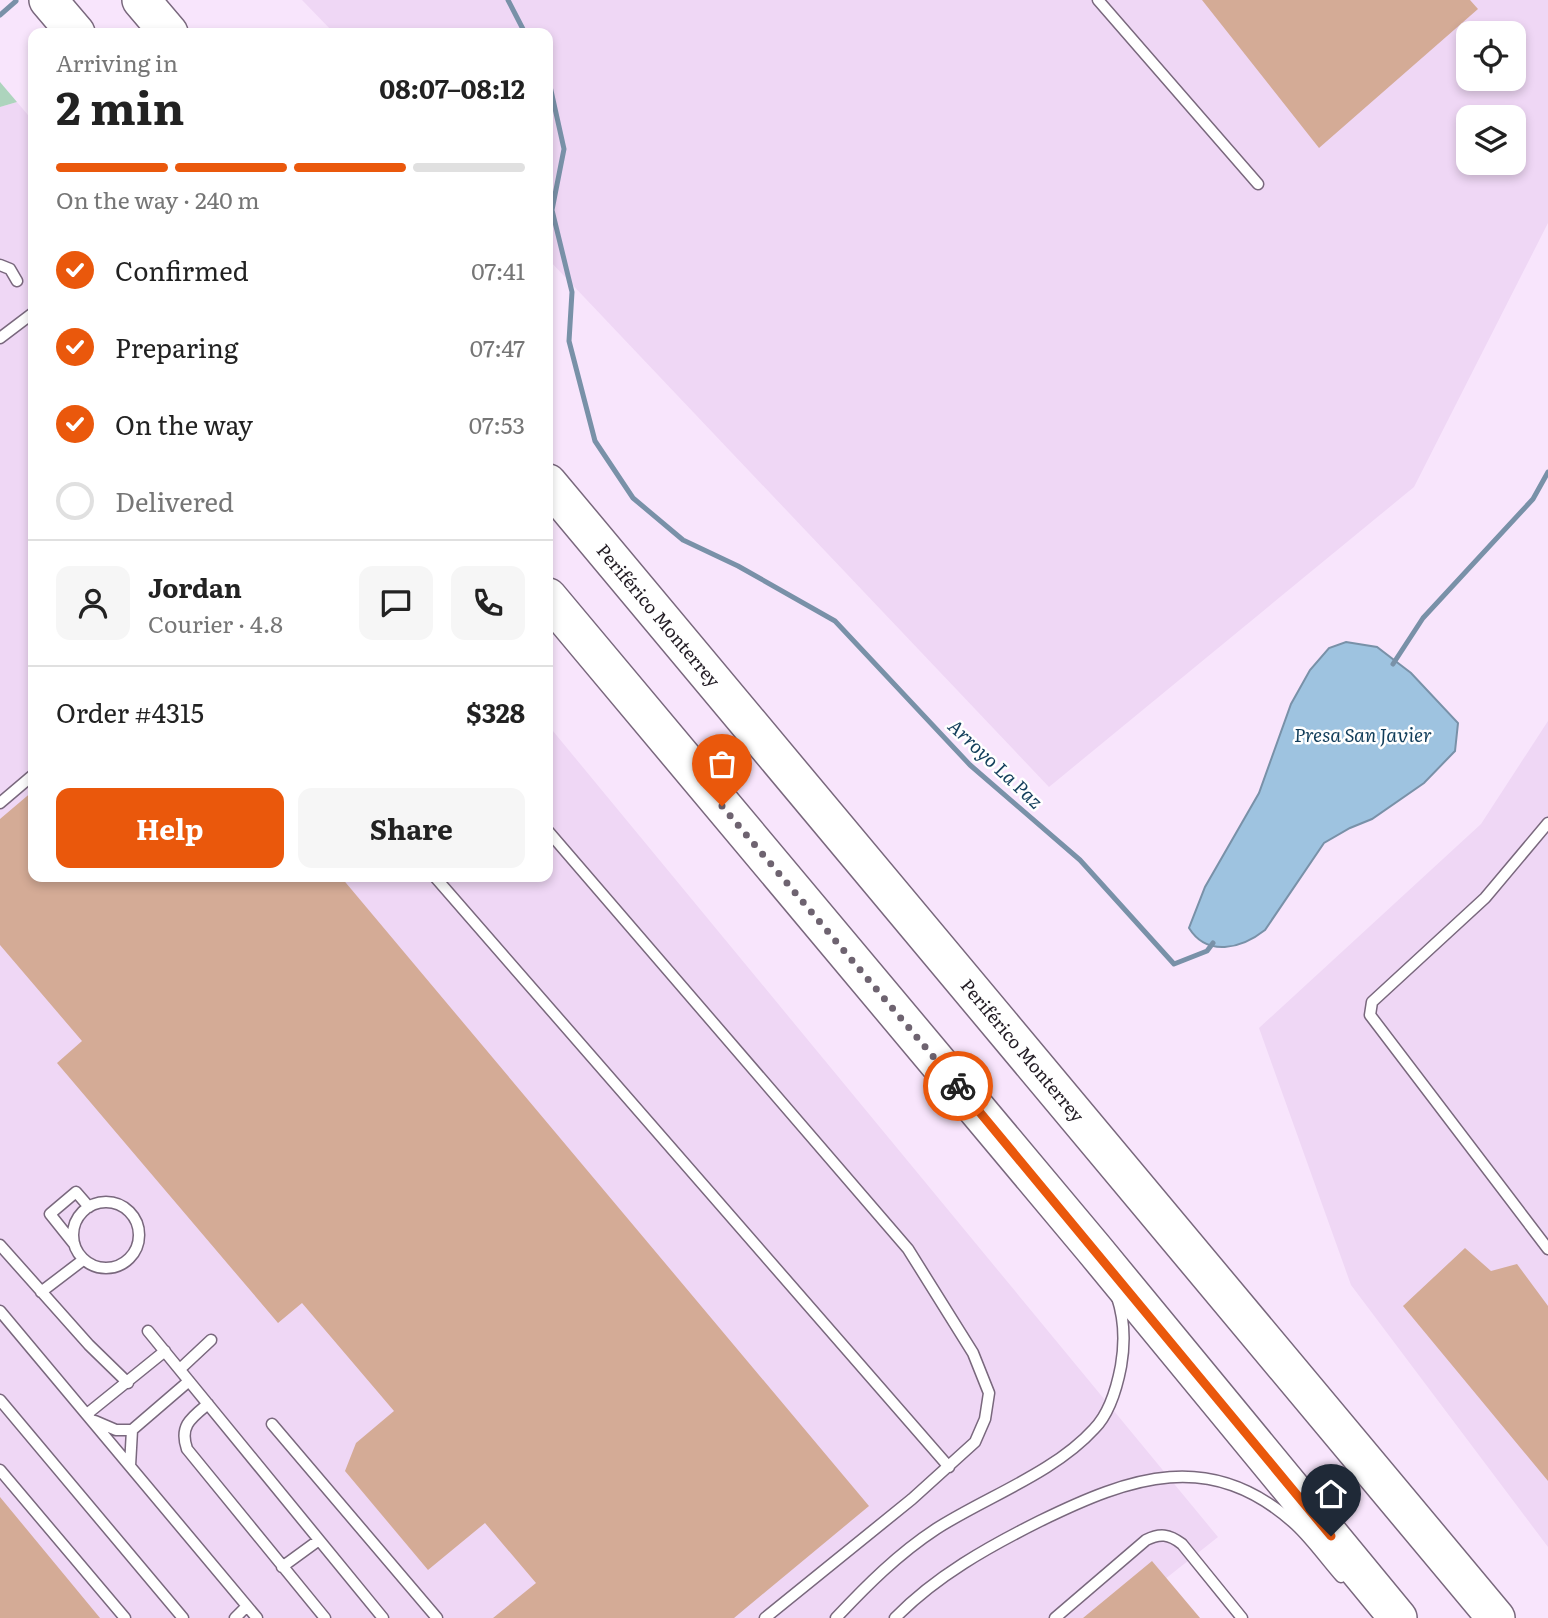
<!DOCTYPE html>
<meta charset="utf-8">
<style>
:root{--surface:#fff;--page:#f6f6f6;--text:#222;--muted:#767676;--line:#e0e0e0;--accent:#ea580c}
body{margin:0;font-family:Literata,serif;background:var(--page);color:var(--text);height:100vh;display:flex;flex-direction:column;font-size:26px;white-space:nowrap}
*{box-sizing:border-box;margin:0}
p{font-size:23px;color:var(--muted)}
.icon{flex:none;width:38px;height:38px;fill:none;stroke:currentColor;stroke-width:2;stroke-linecap:round;stroke-linejoin:round}
.map{position:relative;flex:1;overflow:hidden}
.side{position:absolute;left:28px;top:28px;width:525px;height:854px;display:flex;flex-direction:column;background:var(--surface);border-radius:14px;box-shadow:0 4px 10px #0003}
.side>*{flex:none}
.fabs{position:absolute;left:1456px;top:21px;display:grid;gap:14px}
.fabs a{display:grid;place-items:center;width:70px;height:70px;border-radius:14px;background:var(--surface);box-shadow:0 4px 10px #0003;font-size:35px}
.pin{position:absolute;display:grid;place-items:center;width:60px;height:60px;color:#fff;margin:-72px -30px;border-radius:50% 50% 50% 0;rotate:-45deg;box-shadow:0 0 7px #0007}
.pin .icon{rotate:45deg}
.courier{position:absolute;display:grid;place-items:center;width:70px;height:70px;margin:-35px;border:5px solid #ea580c;border-radius:50%;background:#fff;color:#222;box-shadow:0 2px 9px #0007}
.summary em{font-style:normal;font-weight:700}
.summary div{display:flex;flex-direction:column-reverse}
.summary{display:flex;align-items:center;justify-content:space-between;height:119px;padding:0 28px}
h1{font-size:46px;font-weight:700;line-height:52px}
.bar{display:grid;grid-template-columns:repeat(4,1fr);gap:10px 7px;align-content:center;height:84px;padding:0 28px}
.bar i{height:9px;border-radius:5px;background:var(--line)}
.bar .current{background:var(--accent)}
.bar p{grid-column:span 4}
.line{display:flex;align-items:center;gap:18px;padding:0 28px;border-top:2px solid var(--line)}
.line div{flex:1}
.round{display:grid;place-items:center;flex:none;width:74px;height:74px;border-radius:14px;background:var(--page)}
ol{padding:0 28px;list-style:none}
li{display:flex;align-items:center;gap:21px;height:77px}
li p{margin-inline-start:auto}
li .icon{padding:7px;border-radius:50%;background:var(--accent);color:#fff;stroke-width:4}
li:last-child{color:var(--muted)}
li i{width:38px;height:38px;border:4px solid var(--line);border-radius:50%}
.action{display:flex;gap:14px;margin-top:auto;padding:14px 28px}
.action a{flex:1;height:80px;border-radius:14px;background:var(--accent);color:#fff;font-size:28px;font-weight:700;line-height:80px;text-align:center}
.action a+a{background:var(--page);color:var(--text)}
.map>svg:first-child{display:block}
.built{fill:#efd7f5;fill-rule:evenodd}
.green{fill:#add4bd}
.water{fill:#9ec3e0;stroke:#7991a8;stroke-width:2}
.lines{fill:none;stroke-linecap:round;stroke-linejoin:round}
.stream{stroke:#7991a8;stroke-width:5}
.building{fill:#d4ab96}
.service-casing{stroke:#79687d;stroke-width:13}
.motorway-casing{stroke:#79687d;stroke-width:40}
.service{stroke:#fff;stroke-width:10}
.motorway{stroke:#fff;stroke-width:37}
.done{stroke:#6e6370;stroke-width:7;stroke-dasharray:0 12.6}
.route{stroke:#ea580c;stroke-width:9}
.labels{text-anchor:middle;dominant-baseline:central;stroke-width:5;stroke-linejoin:round;paint-order:stroke}
.street-label{font-size:18px;fill:#231d25;stroke:#fff}
.water-label{font-size:19px;font-style:italic;fill:#123e5b;stroke:#fff}
</style>
<div class="map">
<svg width="1548" height="1618" viewBox="0 0 1548 1618">
<rect width="100%" height="100%" fill="#f8e5fc"/>
<path class="built" d="M302 0H1548V223L1414 487 1049 787 548 259V33H334ZM1468 33H1514V79H1468ZM1468 117H1514V163H1468Z
M17 102 33 121V877H548V725L1218 1537 1116 1618H0V107Z
M1548 721V1547L1351 1285 1259 1028 1481 824Z"/>
<path class="green" d="M0 82 17 102 0 107Z"/>
<path class="water" d="M1346 642 1377 647 1411 673 1458 723 1455 751 1424 783 1372 819 1350 828 1324 843 1265 930C1241 949 1207 957 1189 928L1205 887 1259 793 1291 704 1310 670 1329 648Z"/>
<g class="lines">
<path class="stream" d="M508 0 525 33
M0 15 16 1
M548 77 564 149 552 210 572 292 569 341 595 441 633 498 683 540 738 566 835 621 970 765 1080 860 1174 964 1207 951 1213 943
M1393 664 1423 618 1533 499 1548 472"/>
</g>
<path class="building" d="M1202 0H1470L1478 9 1319 148Z
M33 791V877H341L869 1506 734 1618H493L536 1583 485 1523 428 1570 345 1471 356 1443 394 1411 302 1303 278 1323 57 1063 82 1041 0 945V819Z
M1465 1248 1491 1271 1517 1264 1548 1306V1481L1403 1306Z
M0 1497 100 1618H0Z
M1152 1561 1200 1618H1083Z"/>
<g class="lines">
<g class="service-casing">
<path id="service" d="M1098 0 1258 184
M0 265 10 269 17 281
M0 338 33 313
M0 803 33 775
M1548 823 1485 898 1372 1002 1370 1015 1548 1249
M548 831 908 1249 973 1353 989 1393 985 1419 975 1442 912 1499 765 1618
M435 877 949 1467
M73 1235a33 33 0 1 1 66 0a33 33 0 1 1-66 0Z
M74 1244 50 1214 76 1192 89 1207
M0 1245 89 1345 128 1383
M41 1292 83 1260
M0 1311 257 1618
M148 1331 383 1618
M180 1369 211 1340
M0 1400 183 1618
M208 1404C191 1418 179 1426 187 1449L325 1618
M87 1414 165 1351
M95 1421 116 1430H132L189 1381
M272 1424 437 1618
M130 1466 132 1430
M0 1470 125 1618
M282 1567 319 1540
M235 1618 247 1606
M836 1618C867 1585 898 1554 936 1529 986 1497 1054 1473 1094 1429 1110 1413 1117 1387 1121 1366 1125 1343 1124 1318 1117 1297
M895 1618C936 1576 988 1547 1040 1521 1130 1477 1211 1447 1296 1525 1312 1540 1326 1560 1341 1577
M1055 1618 1146 1540C1160 1533 1169 1534 1182 1544L1242 1618"/>
</g>
<g class="motorway-casing">
<path id="motorway" d="M48 0 76 33
M141 0 169 33
M548 483 1496 1618
M548 597 1094 1249 1398 1618"/>
</g>
<use href="#service" class="service"/>
<use href="#motorway" class="motorway"/>
</g>
<g class="lines">
<path class="done" d="M722 806 958 1086"/>
<path class="route" d="M958 1086 1331 1536"/>
</g>
<g class="labels">
<g class="street-label">
<text transform="translate(659 615) rotate(50)">Periférico Monterrey</text>
<text transform="translate(1023 1050) rotate(50)">Periférico Monterrey</text>
</g>
<g class="water-label">
<text x="1363" y="734">Presa San Javier</text>
<text transform="translate(996 763) rotate(43)">Arroyo La Paz</text>
</g>
</g>
</svg>
<div class="fabs">
<a><svg class="icon" aria-label="locate" viewBox="0 0 24 24"><circle cx="12" cy="12" r="6"/><path d="M12 2v4M12 18v4M2 12h4M18 12h4"/></svg></a>
<a><svg class="icon" aria-label="layers" viewBox="0 0 24 24"><path d="M12 4l9 5-9 5-9-5zM3 14l9 5 9-5"/></svg></a>
</div>
<div class="pin" style="left:722px;top:806px;background:#ea580c"><svg class="icon" aria-label="bag" viewBox="0 0 24 24"><path d="M5 8h14l-1 12H6zM9 8a3 3 0 0 1 6 0"/></svg></div>
<div class="pin" style="left:1331px;top:1536px;background:#1f2937"><svg class="icon" aria-label="home" viewBox="0 0 24 24"><path d="M3 11l9-7 9 7M6 9v11h12V9"/></svg></div>
<div class="courier" style="left:958px;top:1086px"><svg class="icon" aria-label="bike" viewBox="0 0 24 24"><circle cx="6" cy="16" r="4"/><circle cx="18" cy="16" r="4"/><path d="M6 16l4-8h5l3 8M10 8l3 8H6M13 5h3"/></svg></div>
<section class="side">
<div class="summary"><div><h1>2 min</h1><p>Arriving in</p></div><em>08:07–08:12</em></div>
<div class="bar"><i class="current"></i><i class="current"></i><i class="current"></i><i></i><p>On the way · 240 m</p></div>
<ol>
<li><svg class="icon" aria-label="check" viewBox="0 0 24 24"><path d="M5 12l5 5 9-10"/></svg>Confirmed<p>07:41</p></li>
<li><svg class="icon" aria-label="check" viewBox="0 0 24 24"><path d="M5 12l5 5 9-10"/></svg>Preparing<p>07:47</p></li>
<li><svg class="icon" aria-label="check" viewBox="0 0 24 24"><path d="M5 12l5 5 9-10"/></svg>On the way<p>07:53</p></li>
<li><i></i>Delivered</li>
</ol>
<div class="line" style="height:126px"><a class="round"><svg class="icon" aria-label="person" viewBox="0 0 24 24"><circle cx="12" cy="8" r="4"/><path d="M4 21q1-7 8-7t8 7"/></svg></a><div><b>Jordan</b><p>Courier · 4.8</p></div><a class="round"><svg class="icon" aria-label="chat" viewBox="0 0 24 24"><path d="M4 5h16v11H9l-5 4z"/></svg></a><a class="round"><svg class="icon" aria-label="phone" viewBox="0 0 24 24"><path d="M5 4h4l2 5-3 2q2 4 5 5l2-3 5 2v4C11 20 4 13 5 4z"/></svg></a></div>
<div class="line" style="height:91px"><div>Order #4315</div><b>$328</b></div>
<div class="action"><a>Help</a><a>Share</a></div>
</section>
</div>
